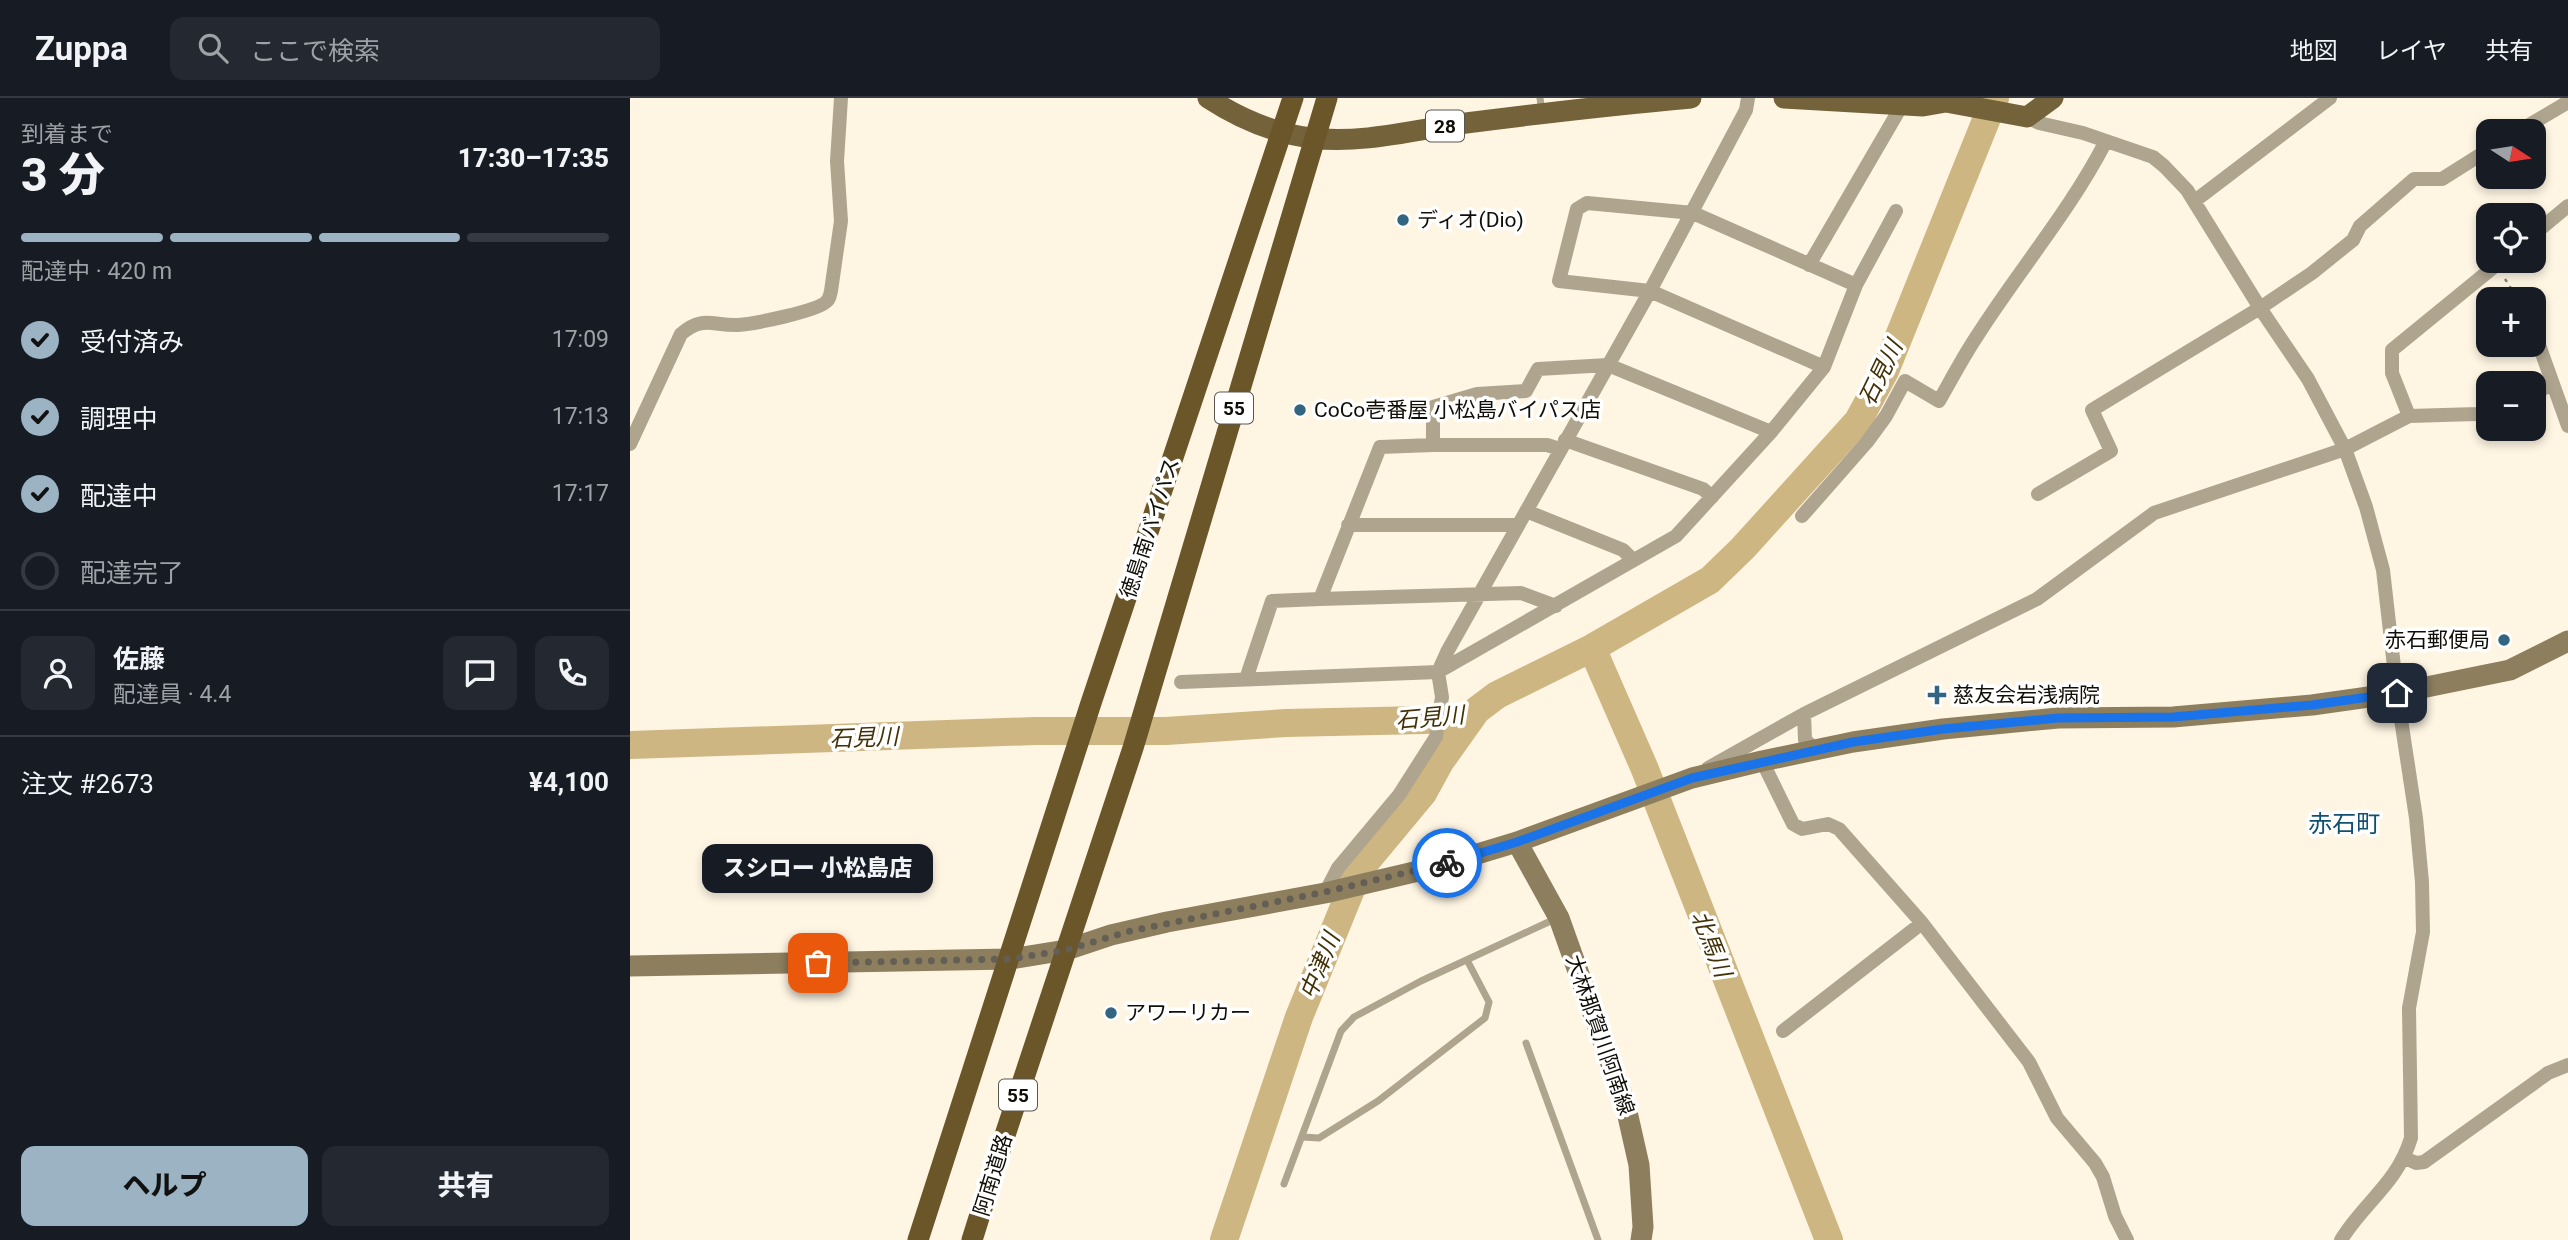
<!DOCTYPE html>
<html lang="ja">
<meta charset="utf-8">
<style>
:root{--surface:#171b24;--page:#242831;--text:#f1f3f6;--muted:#9ea1a6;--line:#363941;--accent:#9bb3c2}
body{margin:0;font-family:Roboto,"Noto Sans JP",sans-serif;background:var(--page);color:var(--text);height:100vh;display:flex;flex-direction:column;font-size:26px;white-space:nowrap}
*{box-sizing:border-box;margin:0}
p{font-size:23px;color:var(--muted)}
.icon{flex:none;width:38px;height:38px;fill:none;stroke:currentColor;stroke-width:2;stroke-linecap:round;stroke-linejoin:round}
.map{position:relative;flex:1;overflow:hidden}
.details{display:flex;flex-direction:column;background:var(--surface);width:630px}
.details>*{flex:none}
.needle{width:46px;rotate:102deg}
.controls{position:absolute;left:1846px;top:21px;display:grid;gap:14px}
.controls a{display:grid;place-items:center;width:70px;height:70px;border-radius:14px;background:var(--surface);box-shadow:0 4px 10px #0003;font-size:35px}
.pin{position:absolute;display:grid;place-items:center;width:60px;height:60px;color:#fff;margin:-30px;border-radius:14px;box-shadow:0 4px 10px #0006}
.courier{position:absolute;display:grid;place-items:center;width:70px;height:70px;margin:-35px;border:5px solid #1a73e8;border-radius:50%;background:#fff;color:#222;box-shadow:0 2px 9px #0007}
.bubble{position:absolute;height:49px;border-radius:14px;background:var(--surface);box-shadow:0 4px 10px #0003;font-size:23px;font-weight:800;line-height:49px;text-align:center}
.headline em{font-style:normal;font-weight:800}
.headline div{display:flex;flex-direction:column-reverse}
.headline{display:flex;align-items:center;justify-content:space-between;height:119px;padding:0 21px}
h1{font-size:46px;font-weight:800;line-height:52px}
.bar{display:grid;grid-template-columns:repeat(4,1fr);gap:10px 7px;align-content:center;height:84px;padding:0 21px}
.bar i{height:9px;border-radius:5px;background:var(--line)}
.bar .on{background:var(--accent)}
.bar p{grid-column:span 4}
.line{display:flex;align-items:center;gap:18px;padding:0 21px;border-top:2px solid var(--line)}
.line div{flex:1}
.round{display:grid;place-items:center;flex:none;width:74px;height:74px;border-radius:14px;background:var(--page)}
ol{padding:0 21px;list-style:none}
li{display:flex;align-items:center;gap:21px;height:77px}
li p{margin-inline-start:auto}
li .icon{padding:7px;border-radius:50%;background:var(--accent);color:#111;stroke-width:4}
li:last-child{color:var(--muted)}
li i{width:38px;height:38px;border:4px solid var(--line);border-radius:50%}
.primary-button{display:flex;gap:14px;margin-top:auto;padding:14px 21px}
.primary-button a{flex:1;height:80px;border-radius:14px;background:var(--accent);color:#111;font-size:28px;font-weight:800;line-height:80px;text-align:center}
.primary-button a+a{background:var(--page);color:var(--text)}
header{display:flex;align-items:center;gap:42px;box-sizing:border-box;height:98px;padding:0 35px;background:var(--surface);border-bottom:2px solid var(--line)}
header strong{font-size:33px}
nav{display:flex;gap:38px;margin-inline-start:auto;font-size:24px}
.search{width:490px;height:63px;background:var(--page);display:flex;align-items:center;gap:18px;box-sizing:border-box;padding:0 24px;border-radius:14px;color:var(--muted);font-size:26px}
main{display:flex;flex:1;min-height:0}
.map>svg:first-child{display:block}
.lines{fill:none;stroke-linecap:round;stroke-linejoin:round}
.river{stroke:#cdb682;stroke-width:28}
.path{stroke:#868074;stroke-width:2.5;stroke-dasharray:3.5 5;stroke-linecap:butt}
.service{stroke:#afa58f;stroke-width:7}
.minor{stroke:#afa58f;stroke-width:14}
.secondary{stroke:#8d7e5e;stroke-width:21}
.primary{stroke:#74623a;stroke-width:21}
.trunk{stroke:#6a5628;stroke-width:21}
.done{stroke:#645f55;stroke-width:7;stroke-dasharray:0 12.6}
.route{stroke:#1a73e8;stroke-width:9}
.poi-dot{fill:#326582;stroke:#fff;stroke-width:2.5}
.labels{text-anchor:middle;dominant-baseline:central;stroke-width:7;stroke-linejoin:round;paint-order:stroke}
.shield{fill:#fff;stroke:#585652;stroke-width:2}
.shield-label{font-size:19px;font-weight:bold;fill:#110e08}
.poi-label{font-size:21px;fill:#110e08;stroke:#fff;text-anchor:start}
.street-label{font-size:21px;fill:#110e08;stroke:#fff}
.water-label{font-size:23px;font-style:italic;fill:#423106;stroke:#fff}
.quarter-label{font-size:24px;fill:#115070;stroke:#fff}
</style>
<header>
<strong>Zuppa</strong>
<div class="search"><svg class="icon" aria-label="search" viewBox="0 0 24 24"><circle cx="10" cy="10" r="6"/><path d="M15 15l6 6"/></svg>ここで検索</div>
<nav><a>地図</a><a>レイヤ</a><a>共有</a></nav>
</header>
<main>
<section class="details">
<div class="headline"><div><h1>3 分</h1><p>到着まで</p></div><em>17:30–17:35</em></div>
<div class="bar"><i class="on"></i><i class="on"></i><i class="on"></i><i></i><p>配達中 · 420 m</p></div>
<ol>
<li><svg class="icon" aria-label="check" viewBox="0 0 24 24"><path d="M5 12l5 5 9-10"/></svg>受付済み<p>17:09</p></li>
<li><svg class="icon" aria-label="check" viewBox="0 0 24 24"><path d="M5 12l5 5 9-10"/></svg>調理中<p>17:13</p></li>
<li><svg class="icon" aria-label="check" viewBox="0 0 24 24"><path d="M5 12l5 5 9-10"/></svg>配達中<p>17:17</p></li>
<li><i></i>配達完了</li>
</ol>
<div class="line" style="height:126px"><a class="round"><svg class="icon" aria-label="person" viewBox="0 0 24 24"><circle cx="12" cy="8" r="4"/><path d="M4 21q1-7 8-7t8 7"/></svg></a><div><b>佐藤</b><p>配達員 · 4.4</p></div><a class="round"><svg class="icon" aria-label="chat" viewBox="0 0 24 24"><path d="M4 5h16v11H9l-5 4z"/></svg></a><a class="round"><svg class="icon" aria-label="phone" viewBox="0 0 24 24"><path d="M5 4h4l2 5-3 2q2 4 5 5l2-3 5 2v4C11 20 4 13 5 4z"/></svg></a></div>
<div class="line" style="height:91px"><div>注文 #2673</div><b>¥4,100</b></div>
<div class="primary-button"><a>ヘルプ</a><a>共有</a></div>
</section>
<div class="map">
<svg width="1938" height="1142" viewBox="0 0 1938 1142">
<rect width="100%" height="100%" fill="#fef5e3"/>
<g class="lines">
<path class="river" d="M962 550 1014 669 1199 1142
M0 647 405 633H536L656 625 839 621
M594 1142 669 919 729 772 793 695 810 664 847 612 867 597 962 550 1080 482 1113 450 1228 323 1255 273 1365 0"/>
<path class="path" d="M1875 181 1888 201"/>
<path class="service" d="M910 0 912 15
M896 945 968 1142
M673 1039 689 1040 748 1003 855 920 859 904 837 862
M654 1086 711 933 724 919 791 883 925 821"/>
<path class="minor" d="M1397 19 1409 25 1453 35 1523 59 1534 68 1557 92 1630 210 1678 281 1715 351 1736 409 1753 472 1767 595 1786 720 1792 784 1793 834 1779 910 1781 1040C1767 1086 1734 1104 1711 1142
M1889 33 1938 4
M1566 102 1700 0
M1904 136 1938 108
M1179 167 1268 14 1269 7
M1226 187 1266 113
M1904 233 1938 328
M1904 294 1923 287
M1779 318 1847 316 1858 312
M935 342 1073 391 1082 399
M0 346 51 236C73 217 83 228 108 227 123 226 189 213 197 203 200 200 200 196 201 193L211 123 207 63 211 0
M803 347 750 349 690 501 891 495 926 508
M930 351 917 347H803V309L847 296 896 293 908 271 978 267 1141 334
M1408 396 1481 353 1462 312 1630 210 1682 175 1723 142 1730 128 1784 81H1812L1858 52
M896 413 993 452 1003 462
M1172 418 1237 344 1256 318 1275 283 1309 303C1321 282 1333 259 1347 238 1389 172 1440 113 1476 43
M718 427H887
M616 581 642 503 690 501
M551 584 808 574 1046 438 1141 334 1194 269 1226 187 1063 115 957 105 947 111 929 183 1020 193 1194 269
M1174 616 1175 642 1186 652
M1132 663 1163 726 1172 731 1198 726 1209 731 1292 825 1399 964 1427 1020 1465 1065 1473 1079 1485 1118 1497 1142
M1078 670 1174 616 1407 501 1524 415 1715 351 1779 318 1762 275V252L1871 163
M695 795 708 770 769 697 806 639 812 599 808 574 817 554 1020 193 1116 12 1118 0
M1153 933 1292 825
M1775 1060 1786 1065 1794 1064 1918 975 1938 967"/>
<path class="secondary" d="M887 744 929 820 995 1005 1009 1067 1013 1129 1011 1142
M0 868 380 861 436 852 481 837 537 824 695 795 801 770 887 744 1062 680 1132 663 1223 644 1313 631 1428 620 1543 619 1682 607 1767 595 1880 572 1938 543"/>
<path class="primary" d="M578 0C610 21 642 35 681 40 729 46 781 33 828 26 906 16 983 7 1061 0
M1154 0 1293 8 1316 4 1397 19 1423 0"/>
<path class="trunk" d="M288 1142 460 608 663 0
M342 1142 376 1034 503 650 697 0"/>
</g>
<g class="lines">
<path class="done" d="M188 865 380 861 436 852 500 833 695 794 817 765"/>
<path class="route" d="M817 765 887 744 1062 680 1223 644 1313 631 1428 620 1543 619 1682 607 1767 595"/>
</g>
<g class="poi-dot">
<circle cx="773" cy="122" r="7"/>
<circle cx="670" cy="312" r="7"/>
<circle cx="1874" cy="542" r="7"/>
<path d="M1303.5 586.5h7v7h7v7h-7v7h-7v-7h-7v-7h7z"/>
<circle cx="481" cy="915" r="7"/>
</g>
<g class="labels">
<g class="shield">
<rect x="796" y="12.5" width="38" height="31" rx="5"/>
<rect x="585" y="294.5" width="38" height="31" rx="5"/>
<rect x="369" y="981.5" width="38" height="31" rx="5"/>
</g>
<g class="shield-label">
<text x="815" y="28">28</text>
<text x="604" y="310">55</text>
<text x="388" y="997">55</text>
</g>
<g class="poi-label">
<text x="787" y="122">ディオ(Dio)</text>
<text x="684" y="312">CoCo壱番屋 小松島バイパス店</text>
<text x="1860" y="542" text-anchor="end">赤石郵便局</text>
<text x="1323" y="597">慈友会岩浅病院</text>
<text x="495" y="915">アワーリカー</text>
</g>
<g class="street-label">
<text transform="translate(520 430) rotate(-72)">徳島南バイパス</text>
<text transform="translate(970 937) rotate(71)">大林那賀川阿南線</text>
<text transform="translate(363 1077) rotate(-73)">阿南道路</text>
</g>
<g class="water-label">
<text transform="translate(1251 275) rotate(-64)">石見川</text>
<text transform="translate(800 620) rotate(-5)">石見川</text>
<text transform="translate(234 640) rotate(-2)">石見川</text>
<text transform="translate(1081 846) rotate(68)">北馬川</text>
<text transform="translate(690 868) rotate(-68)">中津川</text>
</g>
<g class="quarter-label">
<text x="1714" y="726">赤石町</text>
</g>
</g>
</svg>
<div class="controls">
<a><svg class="needle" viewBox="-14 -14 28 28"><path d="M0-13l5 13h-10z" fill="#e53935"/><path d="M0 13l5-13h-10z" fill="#9ea1a6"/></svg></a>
<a><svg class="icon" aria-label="locate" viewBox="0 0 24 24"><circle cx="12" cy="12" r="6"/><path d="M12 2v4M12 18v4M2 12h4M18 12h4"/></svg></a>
<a>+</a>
<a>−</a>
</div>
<div class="pin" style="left:188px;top:865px;background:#ea580c"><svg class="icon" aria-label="bag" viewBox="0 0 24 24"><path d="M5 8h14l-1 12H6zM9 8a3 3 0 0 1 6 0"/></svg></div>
<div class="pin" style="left:1767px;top:595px;background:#1f2937"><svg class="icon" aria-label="home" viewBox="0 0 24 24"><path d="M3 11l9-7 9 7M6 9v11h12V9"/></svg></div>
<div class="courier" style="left:817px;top:765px"><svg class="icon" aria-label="bike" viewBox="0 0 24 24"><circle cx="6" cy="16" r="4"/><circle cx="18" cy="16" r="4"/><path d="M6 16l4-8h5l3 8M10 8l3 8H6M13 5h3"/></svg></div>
<div class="bubble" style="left:72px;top:746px;width:231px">スシロー 小松島店</div>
</div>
</main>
